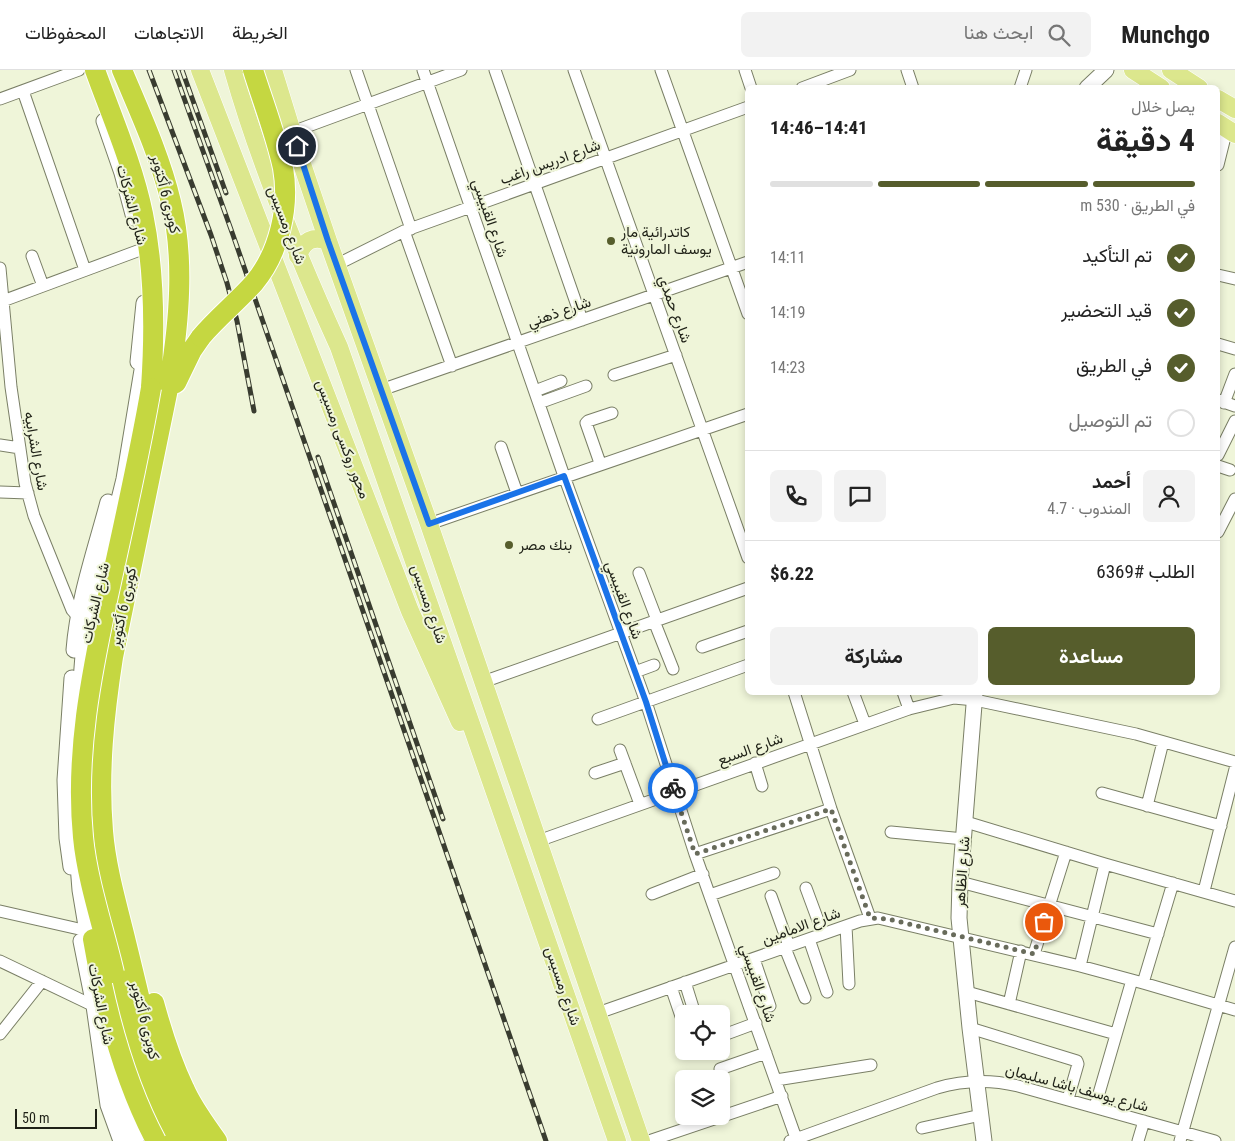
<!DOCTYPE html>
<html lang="ar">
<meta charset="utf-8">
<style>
:root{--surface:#fff;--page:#f2f2f2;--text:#222;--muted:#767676;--line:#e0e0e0;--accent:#565d2c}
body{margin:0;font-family:"Roboto Condensed",Vazirmatn,sans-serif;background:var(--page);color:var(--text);direction:rtl;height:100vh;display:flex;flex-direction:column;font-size:19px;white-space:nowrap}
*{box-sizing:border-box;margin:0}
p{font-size:16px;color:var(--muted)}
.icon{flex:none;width:28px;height:28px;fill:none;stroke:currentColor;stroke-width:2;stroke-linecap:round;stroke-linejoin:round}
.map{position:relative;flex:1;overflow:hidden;direction:ltr}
.sheet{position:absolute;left:745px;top:15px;width:475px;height:610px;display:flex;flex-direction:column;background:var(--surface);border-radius:8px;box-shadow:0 2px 8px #0003;direction:rtl}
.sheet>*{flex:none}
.controls{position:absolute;left:675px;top:935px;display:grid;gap:10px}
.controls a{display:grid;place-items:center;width:55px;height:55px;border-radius:8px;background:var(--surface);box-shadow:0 2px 8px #0003;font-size:25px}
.scale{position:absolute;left:15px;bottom:12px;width:82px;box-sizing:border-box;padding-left:5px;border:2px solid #1f2117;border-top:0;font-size:14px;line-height:18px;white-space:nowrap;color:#1f2117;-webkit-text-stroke:4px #eff5d9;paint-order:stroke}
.pin{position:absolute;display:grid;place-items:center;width:42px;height:42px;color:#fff;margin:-21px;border:2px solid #fff;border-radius:50%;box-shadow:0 1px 5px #0007}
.courier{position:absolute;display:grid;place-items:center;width:50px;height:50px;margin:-25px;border:4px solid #1a73e8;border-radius:50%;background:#fff;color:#222;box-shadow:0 1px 6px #0007}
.headline em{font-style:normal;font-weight:700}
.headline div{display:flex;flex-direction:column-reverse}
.headline{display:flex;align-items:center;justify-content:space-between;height:85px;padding:0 25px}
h1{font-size:32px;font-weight:700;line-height:38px}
.bar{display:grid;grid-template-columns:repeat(4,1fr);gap:8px 5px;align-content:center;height:60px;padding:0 25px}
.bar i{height:6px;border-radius:4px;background:var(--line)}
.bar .selected{background:var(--accent)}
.bar p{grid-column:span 4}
.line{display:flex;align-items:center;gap:12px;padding:0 25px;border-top:1px solid var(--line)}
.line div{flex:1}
.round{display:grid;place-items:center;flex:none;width:52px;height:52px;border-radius:8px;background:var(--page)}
ol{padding:0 25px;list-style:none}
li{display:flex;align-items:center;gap:15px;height:55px}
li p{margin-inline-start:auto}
li .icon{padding:5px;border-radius:50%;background:var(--accent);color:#fff;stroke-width:4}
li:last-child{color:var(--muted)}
li i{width:28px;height:28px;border:2px solid var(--line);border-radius:50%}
.primary-button{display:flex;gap:10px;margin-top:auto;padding:10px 25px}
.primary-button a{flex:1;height:58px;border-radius:8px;background:var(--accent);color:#fff;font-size:20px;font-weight:700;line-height:58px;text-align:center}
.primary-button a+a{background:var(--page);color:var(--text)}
header{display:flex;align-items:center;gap:30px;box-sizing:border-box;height:70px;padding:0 25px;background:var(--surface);border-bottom:1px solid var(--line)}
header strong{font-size:24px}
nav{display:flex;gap:28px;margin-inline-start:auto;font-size:18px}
.search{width:350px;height:45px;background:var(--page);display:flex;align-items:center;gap:12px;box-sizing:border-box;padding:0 18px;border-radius:8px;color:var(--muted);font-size:19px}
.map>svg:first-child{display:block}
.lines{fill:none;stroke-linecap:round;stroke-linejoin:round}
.street-casing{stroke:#7a7f66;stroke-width:13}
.secondary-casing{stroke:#7a7f66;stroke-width:17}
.primary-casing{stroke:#fff;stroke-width:19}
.highway-casing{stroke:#fff;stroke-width:22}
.street{stroke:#fff;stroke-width:11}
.secondary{stroke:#fff;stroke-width:15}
.primary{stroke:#dce78d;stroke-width:18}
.highway{stroke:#c5d741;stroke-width:20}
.rail-casing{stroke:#393c30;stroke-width:5}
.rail{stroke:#eff5d9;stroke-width:3;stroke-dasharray:9;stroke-linecap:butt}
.highway-bridge-casing{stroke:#fff;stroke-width:22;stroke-linecap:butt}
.highway-bridge{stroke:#c5d741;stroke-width:20}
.done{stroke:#686b5b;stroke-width:5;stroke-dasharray:0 9}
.route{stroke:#1a73e8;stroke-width:6}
.poi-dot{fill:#565d2c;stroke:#eff5d9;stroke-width:2}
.labels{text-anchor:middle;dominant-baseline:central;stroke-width:4;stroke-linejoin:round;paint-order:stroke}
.street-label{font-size:15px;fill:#1f2117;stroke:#eff5d9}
.poi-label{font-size:15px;fill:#1f2117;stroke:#eff5d9;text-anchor:start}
</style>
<header>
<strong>Munchgo</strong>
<div class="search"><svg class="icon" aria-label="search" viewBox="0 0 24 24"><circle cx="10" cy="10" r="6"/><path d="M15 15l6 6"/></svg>ابحث هنا</div>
<nav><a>الخريطة</a><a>الاتجاهات</a><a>المحفوظات</a></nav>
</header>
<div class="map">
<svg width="1235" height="1071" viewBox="0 0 1235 1071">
<rect width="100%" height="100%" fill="#eff5d9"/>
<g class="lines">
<g class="street-casing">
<path id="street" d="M356 0 411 159
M423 0 564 406 646 632 695 784 797 1071
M495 0 582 250
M574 0 748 488
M661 0 748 244
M745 0 751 18
M907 0 913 18
M802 18 850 0
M1020 18 1026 0
M23 21 85 200
M0 29 79 0
M292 62 461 0
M1218 95 1227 59
M404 161 452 296
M32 186 43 216
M338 194 404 161 748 37
M0 198 11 317 25 413 34 446 72 540 81 550
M1218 205 1235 209
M0 232 140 180
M1218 274 1235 279
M614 305 676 285
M381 320 748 192
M535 321 561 311
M1218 330 1235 336
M539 333 586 316
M1224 333 1235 304
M0 375 20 378
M501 377 517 423
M1218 385 1235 351
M600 393 586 353 588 351 612 343
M1218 396 1230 400
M0 422 28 423
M429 454 748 344
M1218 462 1235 429
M639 503 657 550
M654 551 673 599
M702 577 748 561
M635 602 654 595
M483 612 748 518
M794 622 831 739 870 848
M853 622 865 654
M903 622 909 639
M598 649 748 595
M620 680 640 734
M755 693 762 716
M595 703 625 693
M1102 723 1221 756
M1147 736 1163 672
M966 752 1105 794 1235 831
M891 762 964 769
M538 771 909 639 954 628 975 630 1136 664 1235 692
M695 784 831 739
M960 812 1158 864
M806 818 823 864
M1204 821 1235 699
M652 824 703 804
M710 825 774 803
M771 826 789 876
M0 841 79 859
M846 856 849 914
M809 869 827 922
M785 878 805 928
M1034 884 1066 782
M754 889 770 936
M0 891 94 936
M1080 896 1105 794
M685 912 695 944
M1143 913 1173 813
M671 917 684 955
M967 922 1116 964
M1009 934 1021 881
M598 943 860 851 878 848 1080 896 1143 913 1235 940
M970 958 1077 991 1078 994 1068 1029
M0 964 42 911
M721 966 756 953
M720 999 766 983
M776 1010 871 995
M1095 1037 1132 910
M922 1058 981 1045
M649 1071 782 1026
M790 1071 937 1018C964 1010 989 1009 1018 1016L1215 1071
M1138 1071 1144 1051
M1180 1071 1235 877"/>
</g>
<g class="secondary-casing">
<path id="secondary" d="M1087 18 1106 0
M104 51 122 103 134 148
M138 292 144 233
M74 580C78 529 95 481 108 432
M975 622 960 812 959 848 970 958 984 1071
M80 624 84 572 124 409 145 282
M77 782 80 820 90 880
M71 797 67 768 65 710 72 608
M81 871 94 936 108 1035 121 1071
M108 974 120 1028 136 1071"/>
</g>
<g class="primary-casing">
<path id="primary" d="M200 0 410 541 460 652
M233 0C260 95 298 187 339 277L617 1071
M273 0 301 91 328 171 429 454 641 1071
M1133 0 1161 18
M1171 0 1199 18
M1218 29 1235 39
M1218 53 1235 64
M298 186C303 171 313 165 328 171"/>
</g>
<g class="highway-casing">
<path id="highway" d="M95 0C112 47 133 95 143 144 155 202 155 260 151 318
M122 0C140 43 160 86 171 132 185 189 179 251 170 309L113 587C104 645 98 702 103 761 106 798 117 835 126 872 136 912 145 953 156 993 167 1021 179 1046 195 1071
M176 313 192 280 201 267
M114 903C130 962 142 1019 175 1071
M154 933C162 962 171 991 184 1018 192 1037 205 1054 217 1071"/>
</g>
<use href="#street" class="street"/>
<use href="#secondary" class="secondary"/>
<use href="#primary" class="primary"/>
<use href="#highway" class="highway"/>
<g class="rail-casing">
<path id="rail" d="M149 0 211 165 227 213 237 251 254 341
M174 0 233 165 546 1071
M182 0 226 123
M318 387 443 749"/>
</g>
<use href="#rail" class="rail"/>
<g class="highway-bridge-casing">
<path id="highway-bridge" d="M201 267C217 248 237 232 254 213 279 183 290 137 283 98 276 65 263 32 253 0
M93 869C105 938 123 1009 156 1071
M114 903C104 860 87 810 83 767 75 685 91 605 108 526 123 457 139 388 151 318"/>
</g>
<use href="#highway-bridge" class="highway-bridge"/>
</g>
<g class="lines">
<path class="done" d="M673 718 695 784 831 739 870 848 888 849 1034 884 1044 852"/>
<path class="route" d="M297 76 328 171 429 454 564 406 646 632 673 718"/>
</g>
<g class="poi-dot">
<circle cx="611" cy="171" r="5"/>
<circle cx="509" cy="475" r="5"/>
</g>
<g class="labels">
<g class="street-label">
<text transform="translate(550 92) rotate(-20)">شارع ادريس راغب</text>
<text transform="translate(166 124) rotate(76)">كوبرى 6 أكتوبر</text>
<text transform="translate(132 135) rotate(75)">شارع الشركات</text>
<text transform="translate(490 148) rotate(71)">شارع القبيسي</text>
<text transform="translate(287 155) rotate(69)">شارع رمسيس</text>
<text transform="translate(675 239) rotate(70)">شارع حمدي</text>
<text transform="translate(559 242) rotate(-19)">شارع ذهني</text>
<text transform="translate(343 369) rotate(69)">محور روكسى رمسيس</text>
<text transform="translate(36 381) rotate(80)">شارع الشرابيه</text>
<text transform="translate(624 530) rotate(70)">شارع القبيسي</text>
<text transform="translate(95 533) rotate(-77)">شارع الشركات</text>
<text transform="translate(429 534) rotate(71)">شارع رمسيس</text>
<text transform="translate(123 537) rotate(-78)">كوبرى 6 أكتوبر</text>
<text transform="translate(750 679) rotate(-20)">شارع السبع</text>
<text transform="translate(962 802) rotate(-86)">شارع الظاهر</text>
<text transform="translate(801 856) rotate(-20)">شارع الامامين</text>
<text transform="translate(758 913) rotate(71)">شارع القبيسي</text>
<text transform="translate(563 916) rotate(71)">شارع رمسيس</text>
<text transform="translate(101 934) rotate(79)">شارع الشركات</text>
<text transform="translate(145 950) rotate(76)">كوبرى 6 أكتوبر</text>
<text transform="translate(1077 1018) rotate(15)">شارع يوسف باشا سليمان</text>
</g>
<g class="poi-label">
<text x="621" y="162">كاتدرائية مار<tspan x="621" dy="17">يوسف المارونية</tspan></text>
<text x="519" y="475">بنك مصر</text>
</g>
</g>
</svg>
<div class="controls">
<a><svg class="icon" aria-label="locate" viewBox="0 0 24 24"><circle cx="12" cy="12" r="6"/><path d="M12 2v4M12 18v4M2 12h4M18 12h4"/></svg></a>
<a><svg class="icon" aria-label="layers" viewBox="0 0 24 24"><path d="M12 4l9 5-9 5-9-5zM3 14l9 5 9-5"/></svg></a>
</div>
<div class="scale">50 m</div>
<div class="pin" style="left:1044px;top:852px;background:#ea580c"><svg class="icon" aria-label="bag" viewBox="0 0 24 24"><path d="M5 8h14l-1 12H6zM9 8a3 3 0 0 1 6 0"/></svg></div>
<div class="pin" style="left:297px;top:76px;background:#1f2937"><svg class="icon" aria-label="home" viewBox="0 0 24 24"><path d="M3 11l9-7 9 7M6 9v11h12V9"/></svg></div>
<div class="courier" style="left:673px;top:718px"><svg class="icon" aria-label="bike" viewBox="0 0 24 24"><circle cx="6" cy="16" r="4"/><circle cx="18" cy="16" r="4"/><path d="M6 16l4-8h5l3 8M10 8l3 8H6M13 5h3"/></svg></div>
<section class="sheet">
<div class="headline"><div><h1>4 دقيقة</h1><p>يصل خلال</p></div><em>14:41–14:46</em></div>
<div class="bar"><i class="selected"></i><i class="selected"></i><i class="selected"></i><i></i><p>في الطريق · 530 m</p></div>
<ol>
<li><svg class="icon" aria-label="check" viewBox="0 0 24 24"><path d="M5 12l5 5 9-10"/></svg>تم التأكيد<p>14:11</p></li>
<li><svg class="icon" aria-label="check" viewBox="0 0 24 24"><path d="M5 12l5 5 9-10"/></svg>قيد التحضير<p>14:19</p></li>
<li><svg class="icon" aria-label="check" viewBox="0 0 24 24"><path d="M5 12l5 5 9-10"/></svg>في الطريق<p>14:23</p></li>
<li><i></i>تم التوصيل</li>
</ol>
<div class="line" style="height:90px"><a class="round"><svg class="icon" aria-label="person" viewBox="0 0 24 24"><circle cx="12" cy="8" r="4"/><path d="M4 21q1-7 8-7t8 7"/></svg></a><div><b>أحمد</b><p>المندوب · 4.7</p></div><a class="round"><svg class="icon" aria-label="chat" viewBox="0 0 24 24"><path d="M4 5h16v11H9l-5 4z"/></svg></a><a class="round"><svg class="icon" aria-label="phone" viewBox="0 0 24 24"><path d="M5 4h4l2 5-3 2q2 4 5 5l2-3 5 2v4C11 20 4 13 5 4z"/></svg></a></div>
<div class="line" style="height:65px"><div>الطلب #6369</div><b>$6.22</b></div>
<div class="primary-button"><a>مساعدة</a><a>مشاركة</a></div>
</section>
</div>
